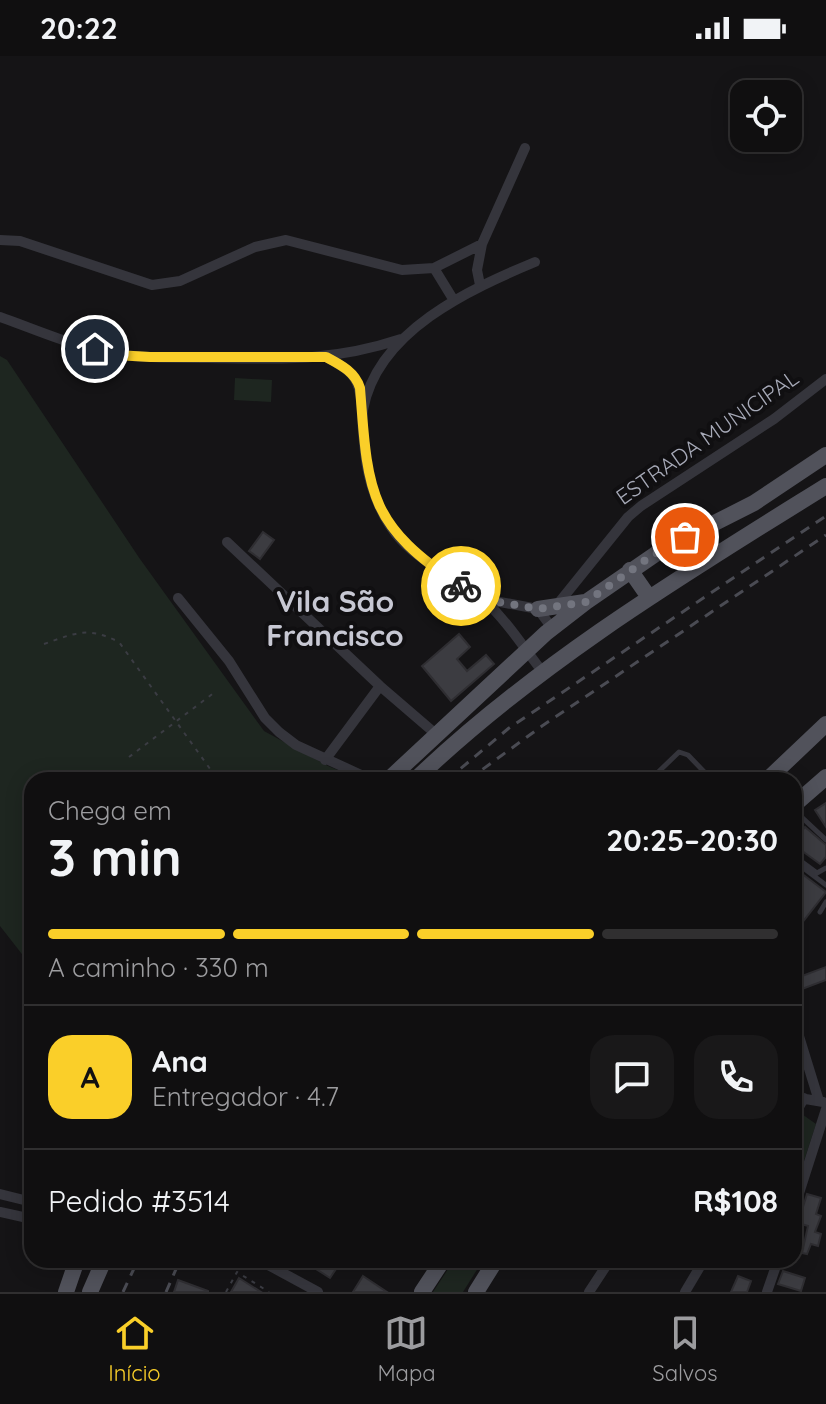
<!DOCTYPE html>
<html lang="pt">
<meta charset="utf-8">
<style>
:root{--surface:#100f10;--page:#191819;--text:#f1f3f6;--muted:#9c9c9f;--line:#302f30;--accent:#facf29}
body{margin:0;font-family:Quicksand,sans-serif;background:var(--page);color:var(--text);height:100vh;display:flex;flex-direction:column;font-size:30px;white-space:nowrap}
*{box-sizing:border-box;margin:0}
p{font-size:26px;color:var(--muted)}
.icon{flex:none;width:44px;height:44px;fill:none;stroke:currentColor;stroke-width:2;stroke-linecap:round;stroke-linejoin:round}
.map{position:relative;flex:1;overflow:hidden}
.drawer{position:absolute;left:24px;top:716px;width:778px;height:496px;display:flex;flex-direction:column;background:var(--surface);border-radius:24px;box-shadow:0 4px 20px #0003,0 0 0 2px var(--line)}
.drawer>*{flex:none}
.fabs{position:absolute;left:730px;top:24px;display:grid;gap:16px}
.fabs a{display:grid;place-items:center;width:72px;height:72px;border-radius:16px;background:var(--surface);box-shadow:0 4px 20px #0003,0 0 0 2px var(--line);font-size:40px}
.pin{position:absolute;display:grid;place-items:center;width:68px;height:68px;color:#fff;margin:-34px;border:4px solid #fff;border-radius:50%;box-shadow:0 2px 8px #0007}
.courier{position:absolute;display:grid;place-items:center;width:80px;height:80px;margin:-40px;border:6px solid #facf29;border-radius:50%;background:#fff;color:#222;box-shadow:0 2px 10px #0007}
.summary em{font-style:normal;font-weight:800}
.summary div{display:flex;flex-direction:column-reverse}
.summary{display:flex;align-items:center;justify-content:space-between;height:136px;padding:0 24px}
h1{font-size:52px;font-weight:800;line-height:60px}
.bar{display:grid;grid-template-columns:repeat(4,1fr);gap:12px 8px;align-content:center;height:96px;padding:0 24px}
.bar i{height:10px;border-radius:6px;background:var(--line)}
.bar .selected{background:var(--accent)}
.bar p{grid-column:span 4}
.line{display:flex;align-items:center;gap:20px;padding:0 24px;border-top:2px solid var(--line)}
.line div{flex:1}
.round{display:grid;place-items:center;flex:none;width:84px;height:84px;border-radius:24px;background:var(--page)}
.status{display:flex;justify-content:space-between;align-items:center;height:56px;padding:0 40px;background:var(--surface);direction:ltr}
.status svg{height:22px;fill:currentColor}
.tab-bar{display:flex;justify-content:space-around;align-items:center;height:112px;border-top:2px solid var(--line);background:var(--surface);font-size:22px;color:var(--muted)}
.tab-bar a{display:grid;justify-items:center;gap:4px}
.tab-bar .selected{color:var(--accent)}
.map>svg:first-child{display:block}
.green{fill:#1e2620}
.building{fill:#3c3c41;stroke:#2f2e32;stroke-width:2}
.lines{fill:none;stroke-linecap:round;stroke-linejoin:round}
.path{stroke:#3b3c43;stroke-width:2;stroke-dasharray:4 6;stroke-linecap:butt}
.lane{stroke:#35353c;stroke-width:5}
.street{stroke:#35353c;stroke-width:10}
.primary{stroke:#51525b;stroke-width:16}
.rail{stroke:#4a4b53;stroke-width:3;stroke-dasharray:10 8;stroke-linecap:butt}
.done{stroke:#73757f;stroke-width:8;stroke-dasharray:0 14.4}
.route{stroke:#facf29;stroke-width:10}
.labels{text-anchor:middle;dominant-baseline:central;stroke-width:8;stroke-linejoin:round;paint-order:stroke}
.street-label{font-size:22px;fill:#a6a9b7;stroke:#100f11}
.district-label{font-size:30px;font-weight:bold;fill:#c7c8d3;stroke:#100f11}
</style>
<div class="status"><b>20:22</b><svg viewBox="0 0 49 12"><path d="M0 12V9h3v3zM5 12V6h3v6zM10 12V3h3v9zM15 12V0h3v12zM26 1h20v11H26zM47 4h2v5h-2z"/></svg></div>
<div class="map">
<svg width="826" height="1236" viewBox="0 0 826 1236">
<rect width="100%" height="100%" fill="#151416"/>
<path class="green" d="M0 300 7 304 140 503 264 675 328 710 362 724H32V911L0 870Z
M235 322 272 324 271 346 234 344Z
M799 1056 816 1068 803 1108 794 1103V1065Z
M454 1204H483L463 1236H433Z"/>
<path class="building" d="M263 476 274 484 260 503 249 495Z
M459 578 470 591 457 603 467 615 486 599 494 608 451 645 422 610Z
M826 747V771L815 754Z
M805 771 826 789V801L820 808 794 789V784Z
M801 817 826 836 794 877V825Z
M826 911V924L794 936V923Z
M807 1138 821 1142 816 1158 821 1160 815 1176 821 1178 818 1190 811 1188 807 1198 802 1197 808 1170 798 1167Z
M302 1204H335L340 1207 330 1222Z
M783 1215 805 1222 801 1235 778 1228Z
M363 1220 387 1236H353Z
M738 1220 751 1225 747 1236H731Z
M239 1222 261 1236H231Z
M178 1224 208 1235V1236H174Z"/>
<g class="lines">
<path class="path" d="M44 588C76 577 87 570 119 586L218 724
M129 701 215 636
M226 1236 237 1216 269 1236"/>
<path class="lane" d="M650 724 679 696 688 699 712 724
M794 754 826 784
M794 800 817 817 826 812
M794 805 826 829
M820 856 826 846"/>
<path class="street" d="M0 184 20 185 152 229 180 225 255 191 286 184 402 214 434 212 482 188 525 92
M535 206C470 233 377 275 363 354 361 367 364 382 365 396 368 427 380 461 401 484 426 511 460 522 485 545 508 566 523 591 542 615
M434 212 453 243
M480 229 477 214 482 188
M0 261C37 274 77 292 116 298 146 303 177 301 208 302 278 303 332 306 401 283
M326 301C353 315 359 321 362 350
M227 486 380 630 437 679
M178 542 229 605 265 662 279 676 296 689 372 724
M484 543 538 553 552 572
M557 549 628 461 641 450 774 363 826 323
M325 704 380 630
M794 964 819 1045
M794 1041 823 1046
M794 1060 804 1042
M0 1138 32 1146
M794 1153 826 1053
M0 1156 32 1163
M259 1204 318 1236
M281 1216 288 1204
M589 1236 610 1204
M685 1236 704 1204
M767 1236 778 1204"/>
<path class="primary" d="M630 514 646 537
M538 553 585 546
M388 724 546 577 586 546 663 493 754 447 826 399
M415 724C537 607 683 519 826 430
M767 724 826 668
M794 749 826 721
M66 1236 77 1204
M90 1236 104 1204
M422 1236 443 1204
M476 1236 496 1204"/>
<path class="rail" d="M447 724 509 672 826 460
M468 724 542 670 826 479
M123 1236 138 1204
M166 1236 180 1204"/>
</g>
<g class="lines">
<path class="done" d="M461 530 482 543 538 553 586 546 650 501 685 481"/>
<path class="route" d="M95 293 116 299 150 301H326C341 309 355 316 360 332 368 437 368 469 461 530"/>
</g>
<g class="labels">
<g class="street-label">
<text transform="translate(707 381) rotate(-35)">ESTRADA MUNICIPAL</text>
</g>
<g class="district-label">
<text x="335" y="545">Vila São<tspan x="335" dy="34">Francisco</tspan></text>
</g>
</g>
</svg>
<div class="fabs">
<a><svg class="icon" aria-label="locate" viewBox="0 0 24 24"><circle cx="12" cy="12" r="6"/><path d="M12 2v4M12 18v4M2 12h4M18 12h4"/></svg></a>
</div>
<div class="pin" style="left:685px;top:481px;background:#ea580c"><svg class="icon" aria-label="bag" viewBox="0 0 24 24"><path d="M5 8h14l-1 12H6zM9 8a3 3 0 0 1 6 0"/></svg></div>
<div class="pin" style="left:95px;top:293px;background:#1f2937"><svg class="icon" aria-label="home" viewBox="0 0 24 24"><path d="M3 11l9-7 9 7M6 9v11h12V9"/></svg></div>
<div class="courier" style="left:461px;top:530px"><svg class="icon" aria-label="bike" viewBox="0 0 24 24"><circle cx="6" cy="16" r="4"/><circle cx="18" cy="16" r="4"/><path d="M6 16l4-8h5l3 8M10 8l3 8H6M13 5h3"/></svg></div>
<section class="drawer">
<div class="summary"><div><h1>3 min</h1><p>Chega em</p></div><em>20:25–20:30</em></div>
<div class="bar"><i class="selected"></i><i class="selected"></i><i class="selected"></i><i></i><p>A caminho · 330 m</p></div>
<div class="line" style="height:144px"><b class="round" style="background:var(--accent);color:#111">A</b><div><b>Ana</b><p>Entregador · 4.7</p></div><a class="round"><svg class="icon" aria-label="chat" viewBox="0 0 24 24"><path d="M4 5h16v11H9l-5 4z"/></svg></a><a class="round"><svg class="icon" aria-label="phone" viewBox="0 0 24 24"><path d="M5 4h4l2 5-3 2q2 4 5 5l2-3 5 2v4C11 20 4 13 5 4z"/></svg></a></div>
<div class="line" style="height:104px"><div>Pedido #3514</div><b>R$108</b></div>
</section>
</div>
<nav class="tab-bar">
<a class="selected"><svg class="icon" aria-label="home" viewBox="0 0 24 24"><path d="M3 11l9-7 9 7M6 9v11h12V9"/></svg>Início</a>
<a><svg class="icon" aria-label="map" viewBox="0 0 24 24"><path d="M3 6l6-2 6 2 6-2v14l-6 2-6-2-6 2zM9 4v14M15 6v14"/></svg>Mapa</a>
<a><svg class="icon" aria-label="saved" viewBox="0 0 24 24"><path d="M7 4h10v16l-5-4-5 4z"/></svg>Salvos</a>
</nav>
